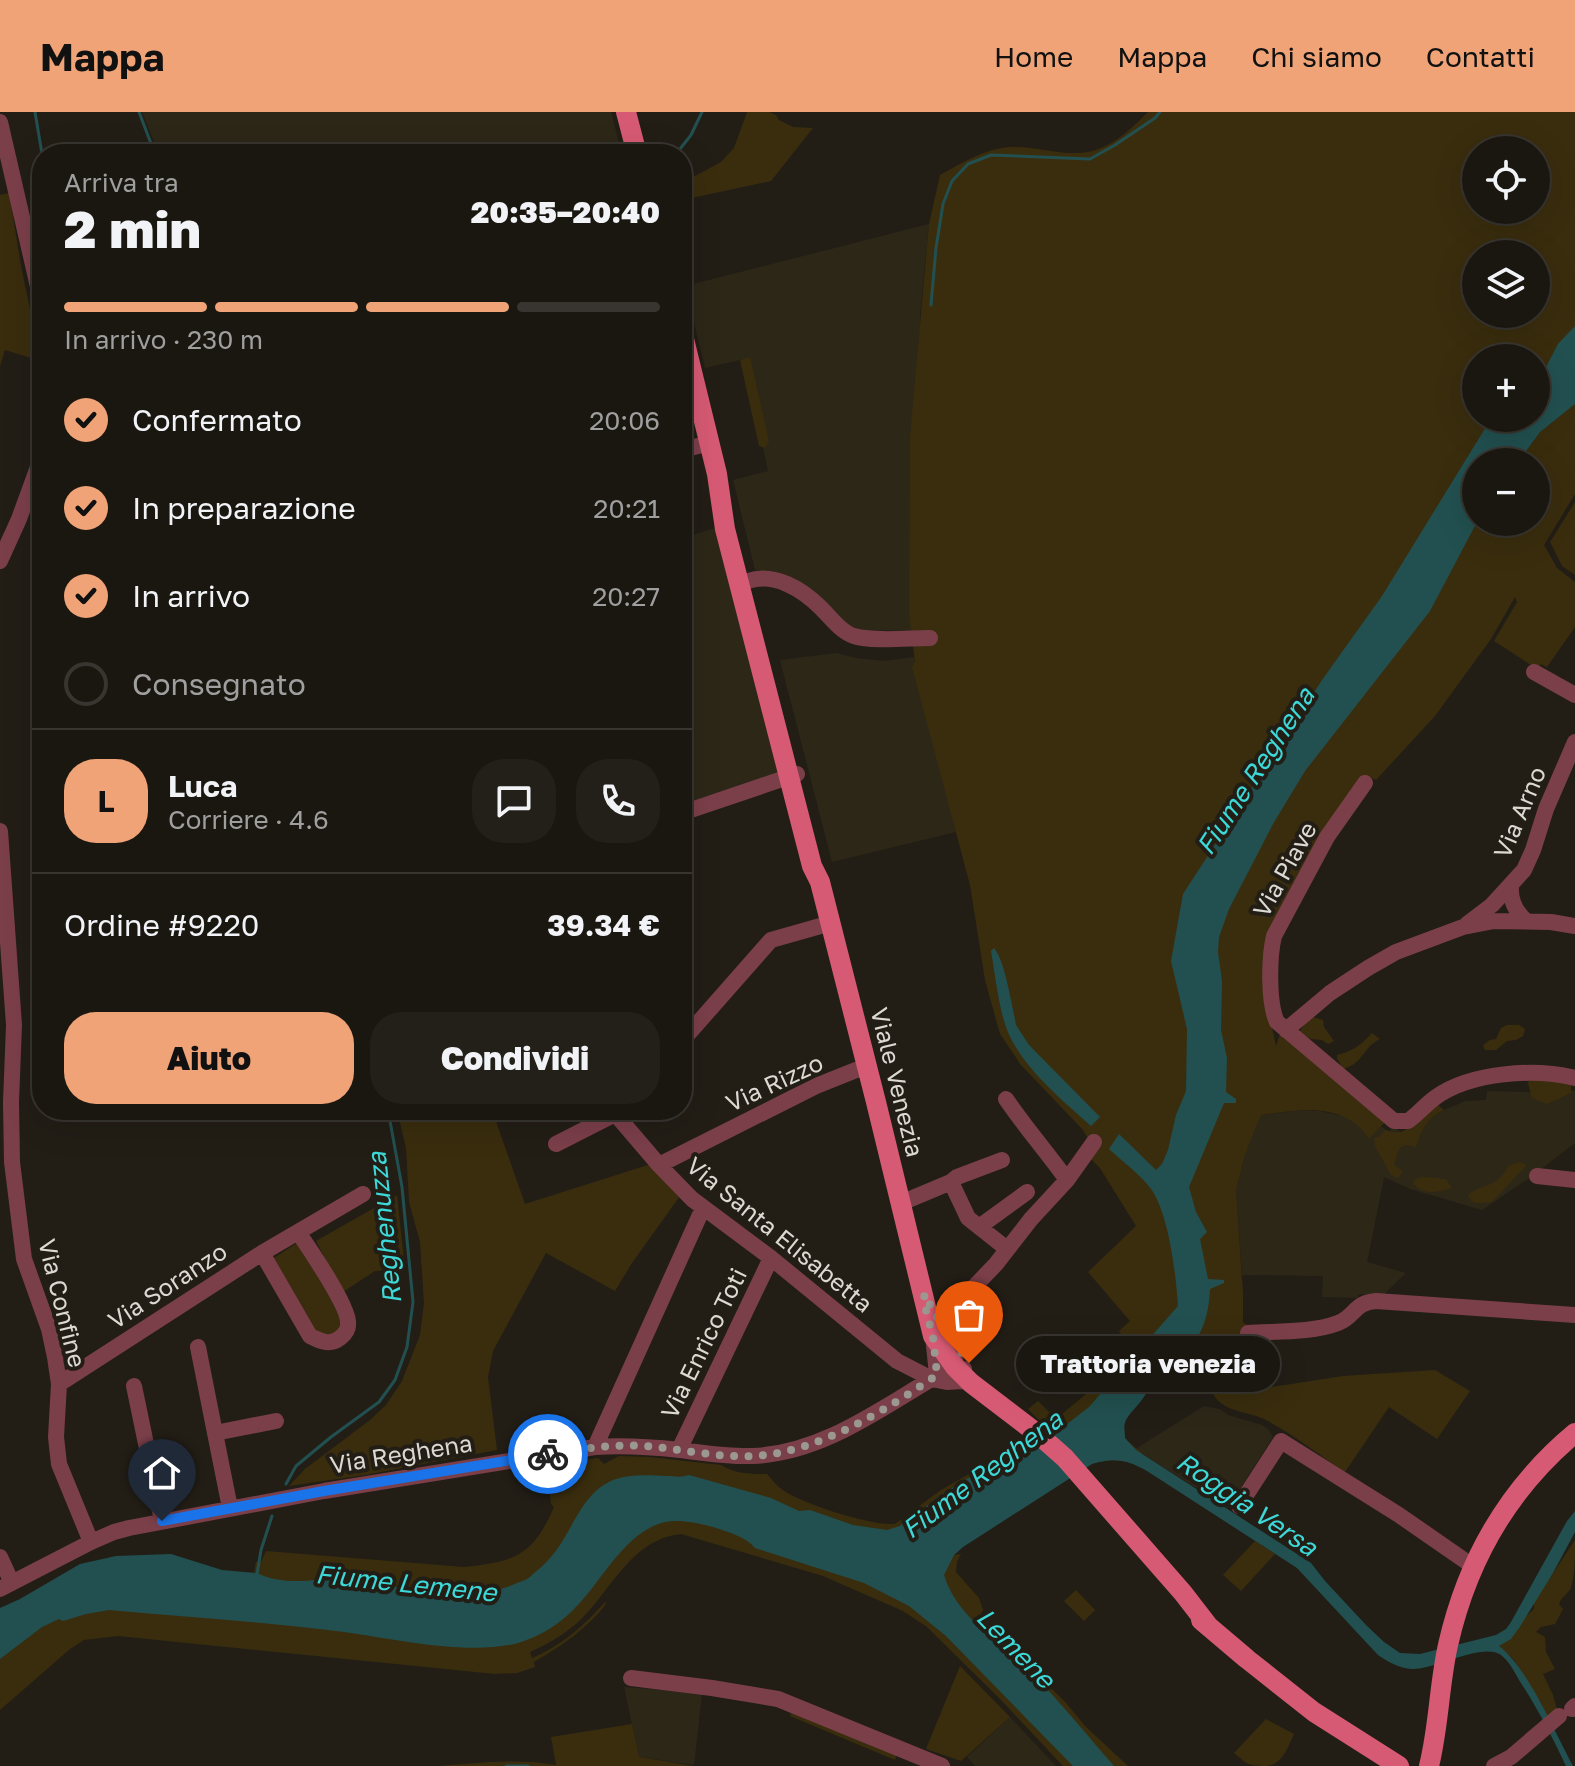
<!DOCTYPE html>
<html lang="it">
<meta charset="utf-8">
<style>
:root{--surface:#1a1610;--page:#231f19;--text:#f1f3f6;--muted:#9f9f9f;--line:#383530;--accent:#efa376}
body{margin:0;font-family:"Golos Text",sans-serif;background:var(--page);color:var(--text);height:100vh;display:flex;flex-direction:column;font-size:30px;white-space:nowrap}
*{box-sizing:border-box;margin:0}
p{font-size:26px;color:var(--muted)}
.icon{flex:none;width:44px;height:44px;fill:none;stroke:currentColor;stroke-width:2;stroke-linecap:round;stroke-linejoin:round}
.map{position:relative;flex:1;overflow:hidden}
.drawer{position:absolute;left:32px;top:32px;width:660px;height:976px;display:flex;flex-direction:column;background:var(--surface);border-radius:32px;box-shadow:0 8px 32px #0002,0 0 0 2px var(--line)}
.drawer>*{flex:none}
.controls{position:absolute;left:1462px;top:24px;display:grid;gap:16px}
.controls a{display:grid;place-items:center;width:88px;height:88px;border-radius:50%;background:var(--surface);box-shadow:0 8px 32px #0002,0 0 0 2px var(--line);font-size:40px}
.pin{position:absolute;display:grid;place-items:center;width:68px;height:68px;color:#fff;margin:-82px -34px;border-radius:50% 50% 50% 0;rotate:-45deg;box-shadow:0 0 8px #0007}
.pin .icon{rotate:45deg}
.courier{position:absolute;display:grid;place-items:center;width:80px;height:80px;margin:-40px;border:6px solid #1a73e8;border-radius:50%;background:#fff;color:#222;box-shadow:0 2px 10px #0007}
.bubble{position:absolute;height:56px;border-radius:28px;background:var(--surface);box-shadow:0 8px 32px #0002,0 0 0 2px var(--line);font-size:26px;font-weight:800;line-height:56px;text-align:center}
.headline em{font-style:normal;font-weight:800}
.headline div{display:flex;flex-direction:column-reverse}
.headline{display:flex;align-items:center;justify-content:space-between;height:136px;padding:0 32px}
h1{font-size:52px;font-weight:800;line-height:60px}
.bar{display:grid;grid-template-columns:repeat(4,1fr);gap:12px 8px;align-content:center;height:96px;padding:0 32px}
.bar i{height:10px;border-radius:6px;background:var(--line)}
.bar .current{background:var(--accent)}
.bar p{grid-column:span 4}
.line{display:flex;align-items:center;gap:20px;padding:0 32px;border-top:2px solid var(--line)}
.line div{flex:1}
.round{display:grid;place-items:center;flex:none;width:84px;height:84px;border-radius:32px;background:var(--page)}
ol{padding:0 32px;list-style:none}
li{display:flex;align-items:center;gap:24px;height:88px}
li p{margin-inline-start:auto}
li .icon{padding:8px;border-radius:50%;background:var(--accent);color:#111;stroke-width:4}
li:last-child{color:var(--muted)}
li i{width:44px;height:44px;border:4px solid var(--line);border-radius:50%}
.cta{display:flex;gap:16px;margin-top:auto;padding:16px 32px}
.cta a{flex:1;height:92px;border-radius:32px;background:var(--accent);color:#111;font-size:32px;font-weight:800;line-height:92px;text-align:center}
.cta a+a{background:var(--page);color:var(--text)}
header{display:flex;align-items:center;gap:48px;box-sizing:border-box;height:112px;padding:0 40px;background:var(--accent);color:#111}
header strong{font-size:38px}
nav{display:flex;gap:44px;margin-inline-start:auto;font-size:28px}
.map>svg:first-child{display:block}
.built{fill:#2d2718}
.green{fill:#3a2d0e;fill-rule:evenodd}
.water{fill:#225050}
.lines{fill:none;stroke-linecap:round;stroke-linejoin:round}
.stream{stroke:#225050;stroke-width:3}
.minor{stroke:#7b3f4a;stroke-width:16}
.major{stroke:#d75a74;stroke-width:20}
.done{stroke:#9b9891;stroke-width:8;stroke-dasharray:0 14.4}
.route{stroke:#1a73e8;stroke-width:10}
.labels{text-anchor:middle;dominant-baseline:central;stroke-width:8;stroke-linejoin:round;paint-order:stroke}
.street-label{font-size:24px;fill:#dcd9d3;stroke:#221e16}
.water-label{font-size:26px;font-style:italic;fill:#3dd8d8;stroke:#221e16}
</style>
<header>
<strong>Mappa</strong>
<nav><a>Home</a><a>Mappa</a><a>Chi siamo</a><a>Contatti</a></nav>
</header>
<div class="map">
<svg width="1575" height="1654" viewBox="0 0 1575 1654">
<rect width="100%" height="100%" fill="#221e16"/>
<path class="built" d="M142 0H611L622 42H159Z
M929 112 920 204V519L865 518 849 514 775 462 755 458 733 368 768 359 744 247 705 256 685 174Z
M715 416 778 661 682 695V426Z
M836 541 856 546 884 549 914 545 956 720 832 750 780 548Z
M1562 975 1575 979V1031L1528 1067 1482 1098 1410 1077 1384 1065 1367 1150 1406 1161 1382 1184 1358 1182V1186L1322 1185 1323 1164 1242 1163 1236 1078 1245 1043 1261 1003 1293 999H1320L1346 1005 1362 1017 1369 1027 1381 1014 1389 1020 1393 1015 1408 1025 1424 1011 1442 999 1465 989 1486 988 1487 979 1561 981Z
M1204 1294 1220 1297 1228 1303 1262 1313 1268 1317 1273 1325 1228 1396 1136 1338 1140 1334Z
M624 1575 702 1581 694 1653 639 1645Z
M1010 1605 1056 1654H975L967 1645Z"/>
<path class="green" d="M747 0H769L776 3 779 8 793 15 813 16 771 69 682 88V71L721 50 734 36Z
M1148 0H1575V382L1544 433 1557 456 1575 470V515L1547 555 1541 552 1537 557 1494 529 1517 490 1515 485 1491 527 1435 604 1376 668 1366 663 1350 681 1271 820 1268 898 1276 934 1280 922 1386 1009 1369 1027C1343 989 1301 998 1261 1003L1245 1043 1236 1078 1243 1182V1211L1247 1212 1242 1223V1229L1200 1249 1198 1256 1202 1279 1196 1282 1185 1255C1167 1265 1128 1291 1124 1313 1124 1315 1125 1325 1125 1327L1142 1341 1134 1352C1119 1347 1108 1347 1092 1352L962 1435 954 1443 961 1442 957 1450 956 1460 979 1486 983 1498 980 1504 1066 1591 1086 1615 1128 1654H1063L1002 1589 927 1515 903 1499 823 1464 681 1422C636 1426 614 1471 587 1501 571 1519 552 1530 530 1540L532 1546C561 1534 584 1514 605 1490L606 1492C587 1517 561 1534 534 1550L535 1555 517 1561 495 1562 118 1524 84 1528 70 1537 0 1598V1501L251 1475 256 1450H261L266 1439 464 1455C514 1450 533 1444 554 1395L551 1392 546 1352 598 1346 604 1352 619 1344 650 1345 721 1353C735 1362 751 1362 767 1362 771 1366 775 1372 780 1376 799 1391 871 1414 895 1412L941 1378 1031 1327 1046 1315 1028 1297 1038 1289 1056 1307 1097 1273 1126 1231 1119 1219 1130 1209 1088 1160 1136 1114 1100 1056 1089 1045 1094 1037 1083 1018 1021 953 1000 922 985 868 970 773 912 555 915 549 909 503 910 325 929 112 940 63C962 51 984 37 1010 35 1033 34 1056 42 1079 41 1108 40 1129 19 1148 0ZM1476 38H1536V98H1476ZM1476 142H1536V202H1476ZM1476 246H1536V306H1476ZM1476 350H1536V410H1476Z
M9 81 22 159 41 249 5 238 0 254V83Z
M750 245 769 329 765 336 759 334 740 248Z
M1575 390V463L1562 454 1550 430Z
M1313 905 1323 908 1324 915 1334 929 1328 932 1322 928 1311 927 1299 921 1305 911Z
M1507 913H1519L1525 917 1523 924 1516 928 1507 929 1496 938H1485L1483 933 1490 928 1496 927 1501 916Z
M1372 921 1380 927C1363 935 1363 952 1343 957L1337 946V943C1353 939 1361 933 1372 921Z
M1531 964 1571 970V981L1547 992 1532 986 1528 971Z
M1438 993 1444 998C1425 1008 1423 1016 1416 1035L1405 1033 1399 1037 1394 1052 1403 1060 1398 1066 1391 1063 1375 1034 1374 1026 1379 1025 1385 1018C1406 1025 1405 1016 1420 1005 1426 1001 1432 997 1438 993Z
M397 998H492L525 1092 651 1052 680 1084 632 1151 615 1179 546 1141 493 1239 488 1265 497 1338 365 1363 289 1374 305 1357 370 1308 386 1293 402 1269 420 1223 424 1191 420 1130 409 1090 406 1036Z
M1520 1050 1527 1053 1492 1090 1477 1091 1471 1089 1468 1083C1485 1069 1494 1079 1509 1053Z
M1424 1065 1446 1067 1452 1076C1439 1080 1422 1084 1413 1071L1417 1066Z
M397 1083 405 1158 375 1159 343 1180 316 1129Z
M297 1131 342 1203 341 1219 326 1225 316 1218 274 1146Z
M1435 1258 1470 1279 1437 1327 1389 1295 1345 1360C1319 1343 1292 1321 1264 1307 1245 1298 1221 1301 1211 1278L1264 1260 1265 1276 1343 1264Z
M1575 1428C1575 1443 1575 1463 1571 1476 1567 1483 1562 1484 1559 1492L1563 1497 1555 1512 1541 1515 1536 1520 1545 1525 1546 1540 1555 1557 1543 1562 1553 1583 1558 1601 1548 1607 1514 1548 1499 1534C1519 1522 1519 1508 1534 1497V1490Z
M1255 1429 1275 1442 1241 1479 1223 1463Z
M1076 1478 1095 1498 1084 1509 1064 1489Z
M960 1554 1010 1605 961 1649 926 1637Z
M792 1599 897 1642 895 1648 790 1604Z
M1266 1607 1294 1622C1287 1637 1282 1654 1264 1654 1248 1654 1246 1651 1234 1641Z
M632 1612 639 1645 694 1654H438C477 1651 517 1646 556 1653L551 1625Z"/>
<path class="water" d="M1575 214V292L1540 320 1518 350H1476L1477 410 1430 499 1305 659 1273 712 1229 797 1219 825 1218 840 1222 869 1221 918 1227 946 1226 980 1236 987V991H1224L1189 1075 1196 1100 1207 1120 1200 1127 1208 1167 1224 1168V1171L1210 1177C1209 1202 1202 1230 1180 1243 1174 1246 1167 1247 1162 1250 1150 1259 1152 1272 1145 1283 1140 1292 1131 1299 1126 1308 1123 1314 1125 1320 1125 1326L1136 1338 1311 1451 1325 1469 1366 1513 1384 1530 1400 1541 1420 1542 1496 1523 1506 1517 1511 1510 1567 1409 1575 1399V1420L1553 1461 1519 1516 1511 1527 1499 1534C1528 1556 1555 1621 1573 1654H1566C1552 1624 1537 1595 1519 1568 1514 1559 1509 1549 1501 1543 1482 1530 1435 1558 1412 1557 1399 1556 1388 1550 1378 1543L1297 1456 1147 1359C1128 1348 1114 1345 1092 1352L963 1435 954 1443 944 1463C958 1507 997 1526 1028 1557 1059 1588 1086 1622 1114 1654H1073L946 1524 909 1494 864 1471 755 1436C745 1424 728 1420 713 1415 699 1411 679 1407 665 1410 624 1419 599 1475 570 1501 555 1515 538 1525 518 1531 468 1544 395 1527 344 1520 266 1510 187 1505 109 1498L86 1502 63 1509 59 1507 42 1515 0 1547V1496L20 1487 80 1452 116 1444 171 1442 222 1458 257 1461C276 1471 303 1470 323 1467 332 1466 344 1468 354 1469 407 1474 466 1495 517 1471 523 1469 529 1467 533 1462 539 1457 546 1451 551 1445 573 1420 581 1379 616 1367 631 1362 650 1363 665 1364 675 1364 680 1366 689 1363L771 1386 799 1399 810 1398 853 1413 887 1418 900 1414 942 1382 990 1353 1062 1316 1089 1295 1178 1194C1176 1163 1169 1102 1151 1077 1140 1062 1123 1050 1109 1037L1119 1022 1156 1058 1162 1052 1168 1038 1176 1003 1186 979 1187 917 1171 849 1183 782 1322 568 1382 484 1489 310 1493 306H1536V267L1543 261 1558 232Z
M994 836C1005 849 1012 894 1016 913L1029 933 1100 1005 1091 1014C1062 988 1023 956 1008 920 999 899 995 862 991 839Z"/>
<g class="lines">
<path class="stream" d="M35 0 42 42
M139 0 155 42
M676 42 691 23 702 0
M931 193 936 136 943 92 952 69 968 52 991 43 1090 47 1115 33 1155 6 1160 0
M286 1372 296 1354 331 1325 379 1290 395 1268 407 1235 413 1190 402 1075 388 998
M257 1462 261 1438 272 1404
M506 1654H528"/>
<path class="minor" d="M0 10 42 192
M682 338 710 331
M0 449 19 407 42 344
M748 469C775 460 803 478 821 496 831 506 841 520 854 524 873 530 909 526 930 526
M1534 560 1575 583
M1365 671 1327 725 1274 824C1269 845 1268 891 1277 910L1394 1009H1408C1418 1002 1426 992 1436 985 1471 960 1535 956 1575 966
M682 701 797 662
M0 719 14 913 11 990 12 1050 24 1147 49 1217 55 1245 59 1272 56 1325 59 1352 91 1430
M1511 774C1510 788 1516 800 1526 809
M1467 812 1492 793 1524 758 1533 738 1546 697 1575 630
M1286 918 1330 881 1368 856 1396 840 1463 815 1494 809 1551 810 1575 814
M682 929 771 828 831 811
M1006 987C1025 1015 1047 1040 1067 1068
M612 998 659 1053 692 1087 771 1146 897 1249 932 1267 947 1270 962 1269 971 1271
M556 1032 615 1002
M659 1053 816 974 856 958 868 956
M1537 1064 1575 1068
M951 1070 968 1106 1007 1137
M901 1091 951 1070 957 1065 1002 1048
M979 1115 1027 1080
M262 1141 310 1224C320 1229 330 1234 340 1226 345 1222 349 1217 348 1210 348 1194 309 1136 298 1120
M1248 1221C1275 1219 1312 1221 1338 1211 1356 1204 1353 1191 1376 1189L1575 1203
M950 1225 956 1251
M198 1235 215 1321
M937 1263 933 1224 941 1212 951 1199 996 1152 1031 1107 1067 1068 1094 1030
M59 1272 262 1141 363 1082
M134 1274 162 1409
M595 1335 703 1096
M679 1338 771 1146
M1239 1394 1281 1329 1399 1403 1474 1455
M230 1396 215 1321 276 1309
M0 1445 12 1471
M0 1477 91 1430 114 1420 129 1416 324 1379 595 1335C624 1333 652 1335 680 1338 705 1341 729 1345 753 1344 826 1341 886 1292 947 1258L955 1255 964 1257
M631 1566 712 1576 778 1587 942 1654
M1572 1597 1575 1594
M1494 1654 1511 1645 1559 1604"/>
<path class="major" d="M626 0 637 42
M682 219 717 362 725 417 812 754 820 770 876 990 933 1224 955 1255 971 1271 1039 1323 1065 1346 1183 1481 1210 1516
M1201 1508 1247 1547 1314 1600 1399 1654
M1429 1654C1439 1614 1439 1573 1448 1533 1467 1449 1509 1376 1575 1321"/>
</g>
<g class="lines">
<path class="done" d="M548 1342C580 1337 612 1332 645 1334 681 1337 718 1346 754 1344 817 1341 886 1298 937 1263L933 1224 926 1198 924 1182 941 1212 969 1251"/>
<path class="route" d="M162 1409 324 1379 548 1342"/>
</g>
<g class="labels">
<g class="street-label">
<text transform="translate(1519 700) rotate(-67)">Via Arno</text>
<text transform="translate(1284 757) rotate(-61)">Via Piave</text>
<text transform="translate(774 970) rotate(-25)">Via Rizzo</text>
<text transform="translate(898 970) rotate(76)">Viale Venezia</text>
<text transform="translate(780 1122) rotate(39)">Via Santa Elisabetta</text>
<text transform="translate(167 1173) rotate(-33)">Via Soranzo</text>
<text transform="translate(63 1191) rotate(76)">Via Confine</text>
<text transform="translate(703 1231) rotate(-64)">Via Enrico Toti</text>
<text transform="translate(401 1341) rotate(-9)">Via Reghena</text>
</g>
<g class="water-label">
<text transform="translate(1255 659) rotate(-57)">Fiume Reghena</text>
<text transform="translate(384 1116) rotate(-96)">Reghenuzza</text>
<text transform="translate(982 1362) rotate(-37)">Fiume Reghena</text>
<text transform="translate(1247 1392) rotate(34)">Roggia Versa</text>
<text transform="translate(406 1471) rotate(6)">Fiume Lemene</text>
<text transform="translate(1016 1536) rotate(46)">Lemene</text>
</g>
</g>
</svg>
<div class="controls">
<a><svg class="icon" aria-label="locate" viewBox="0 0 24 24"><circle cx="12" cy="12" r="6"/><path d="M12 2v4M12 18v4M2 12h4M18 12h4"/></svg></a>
<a><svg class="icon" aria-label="layers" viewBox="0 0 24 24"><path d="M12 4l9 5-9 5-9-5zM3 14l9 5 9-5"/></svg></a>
<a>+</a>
<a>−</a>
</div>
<div class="pin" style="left:969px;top:1251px;background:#ea580c"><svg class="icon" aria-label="bag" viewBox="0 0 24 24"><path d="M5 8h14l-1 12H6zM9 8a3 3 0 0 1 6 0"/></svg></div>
<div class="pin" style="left:162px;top:1409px;background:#1f2937"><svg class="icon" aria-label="home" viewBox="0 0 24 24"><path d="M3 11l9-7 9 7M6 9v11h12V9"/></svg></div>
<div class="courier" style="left:548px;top:1342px"><svg class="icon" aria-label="bike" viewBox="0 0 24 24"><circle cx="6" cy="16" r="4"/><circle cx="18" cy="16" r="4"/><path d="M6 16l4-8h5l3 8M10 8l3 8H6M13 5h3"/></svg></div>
<div class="bubble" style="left:1016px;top:1224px;width:264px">Trattoria venezia</div>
<section class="drawer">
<div class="headline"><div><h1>2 min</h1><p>Arriva tra</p></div><em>20:35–20:40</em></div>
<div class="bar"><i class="current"></i><i class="current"></i><i class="current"></i><i></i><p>In arrivo · 230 m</p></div>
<ol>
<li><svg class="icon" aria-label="check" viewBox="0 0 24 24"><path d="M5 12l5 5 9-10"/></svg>Confermato<p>20:06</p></li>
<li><svg class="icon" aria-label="check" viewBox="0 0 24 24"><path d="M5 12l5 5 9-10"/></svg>In preparazione<p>20:21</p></li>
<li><svg class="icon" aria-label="check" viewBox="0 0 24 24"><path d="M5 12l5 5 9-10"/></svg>In arrivo<p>20:27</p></li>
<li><i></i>Consegnato</li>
</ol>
<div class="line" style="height:144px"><b class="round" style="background:var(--accent);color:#111">L</b><div><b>Luca</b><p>Corriere · 4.6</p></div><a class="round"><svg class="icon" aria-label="chat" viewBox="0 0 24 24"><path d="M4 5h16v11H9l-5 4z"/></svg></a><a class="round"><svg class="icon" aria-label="phone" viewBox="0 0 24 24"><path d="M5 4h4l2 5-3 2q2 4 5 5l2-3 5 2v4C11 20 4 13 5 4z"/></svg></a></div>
<div class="line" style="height:104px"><div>Ordine #9220</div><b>39.34 €</b></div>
<div class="cta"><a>Aiuto</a><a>Condividi</a></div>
</section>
</div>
